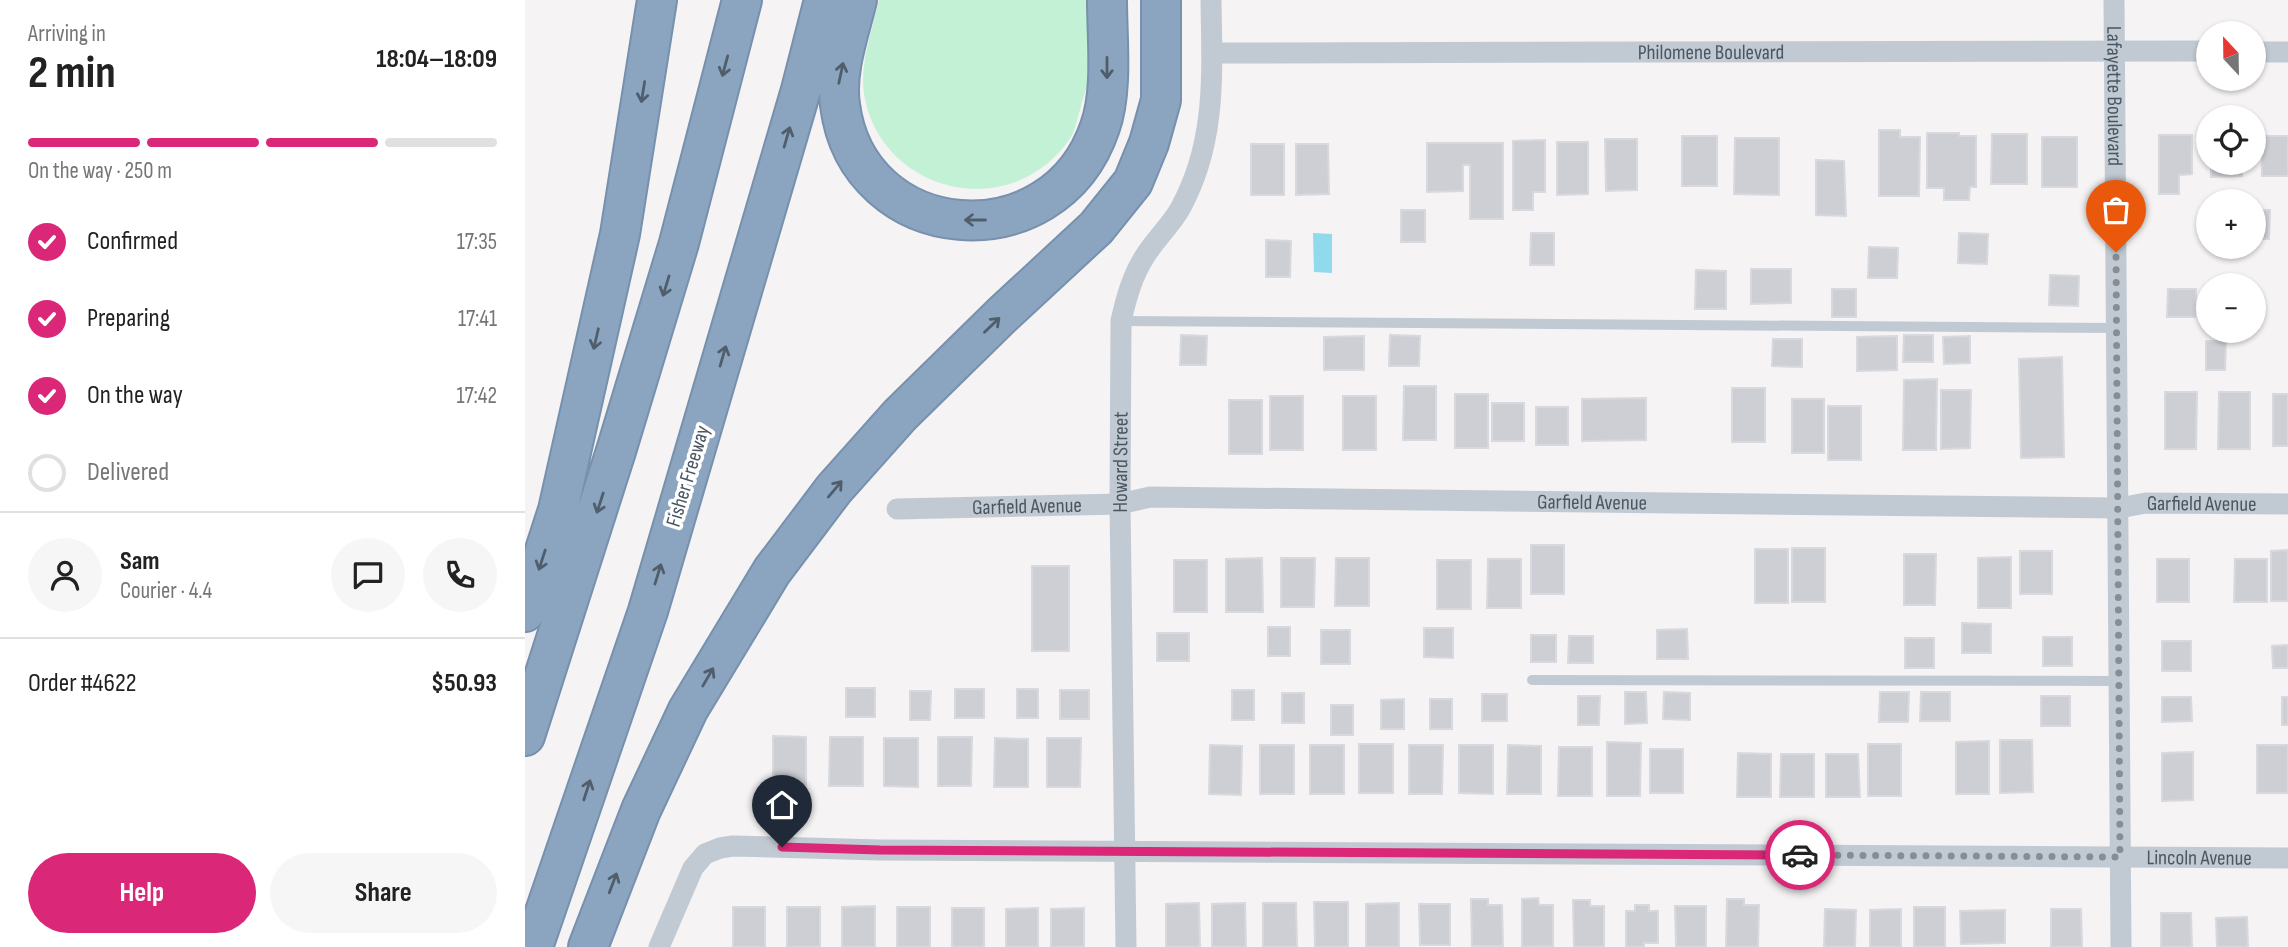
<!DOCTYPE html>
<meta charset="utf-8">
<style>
:root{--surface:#fff;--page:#f6f6f6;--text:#222;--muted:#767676;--line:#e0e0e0;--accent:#db2777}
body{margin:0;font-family:"Sofia Sans Condensed",sans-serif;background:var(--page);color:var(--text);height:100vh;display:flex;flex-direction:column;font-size:26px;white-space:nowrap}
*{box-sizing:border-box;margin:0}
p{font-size:23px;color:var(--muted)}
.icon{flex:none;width:38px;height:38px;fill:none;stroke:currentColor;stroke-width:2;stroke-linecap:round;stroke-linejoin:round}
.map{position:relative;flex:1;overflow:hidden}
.panel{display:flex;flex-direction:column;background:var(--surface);width:525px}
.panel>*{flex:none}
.needle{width:46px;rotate:338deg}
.tools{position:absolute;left:1671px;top:21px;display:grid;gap:14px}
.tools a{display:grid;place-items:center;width:70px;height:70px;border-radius:50%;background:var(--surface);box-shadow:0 2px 5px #0004;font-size:35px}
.pin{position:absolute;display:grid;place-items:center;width:60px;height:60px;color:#fff;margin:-72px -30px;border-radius:50% 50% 50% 0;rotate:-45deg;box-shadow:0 0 7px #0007}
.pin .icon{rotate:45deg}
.courier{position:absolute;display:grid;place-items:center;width:70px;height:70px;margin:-35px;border:5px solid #db2777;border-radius:50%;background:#fff;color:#222;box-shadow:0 2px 9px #0007}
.head em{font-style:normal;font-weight:700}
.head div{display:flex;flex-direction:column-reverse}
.head{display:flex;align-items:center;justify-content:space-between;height:119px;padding:0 28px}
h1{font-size:46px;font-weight:700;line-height:52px}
.bar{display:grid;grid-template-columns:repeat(4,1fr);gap:10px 7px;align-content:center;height:84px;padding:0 28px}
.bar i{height:9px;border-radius:5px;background:var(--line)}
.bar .current{background:var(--accent)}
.bar p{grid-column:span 4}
.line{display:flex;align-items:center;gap:18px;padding:0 28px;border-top:2px solid var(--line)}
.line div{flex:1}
.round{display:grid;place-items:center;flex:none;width:74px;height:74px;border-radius:37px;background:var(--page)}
ol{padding:0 28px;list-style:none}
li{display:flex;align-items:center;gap:21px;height:77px}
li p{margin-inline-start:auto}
li .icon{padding:7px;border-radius:50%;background:var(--accent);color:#fff;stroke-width:4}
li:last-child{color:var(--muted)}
li i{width:38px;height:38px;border:4px solid var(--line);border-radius:50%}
.action{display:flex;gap:14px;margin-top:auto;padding:14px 28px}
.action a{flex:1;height:80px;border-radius:42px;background:var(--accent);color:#fff;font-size:28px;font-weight:700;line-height:80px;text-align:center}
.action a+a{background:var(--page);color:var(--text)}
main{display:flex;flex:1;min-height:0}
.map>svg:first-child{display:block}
.green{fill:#c3f1d5}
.water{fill:#90daee}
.building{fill:#cdcfd5;stroke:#d7d9de;stroke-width:2}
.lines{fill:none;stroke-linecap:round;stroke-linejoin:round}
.motorway-casing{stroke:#7690ad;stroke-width:42}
.service{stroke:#c1cad2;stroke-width:10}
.minor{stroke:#c1cad2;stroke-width:21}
.motorway{stroke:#8ba5c1;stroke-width:38}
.oneway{stroke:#505e6b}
.done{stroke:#868d94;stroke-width:7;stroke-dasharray:0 12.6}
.route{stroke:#db2777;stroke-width:9}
.labels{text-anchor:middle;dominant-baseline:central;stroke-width:7;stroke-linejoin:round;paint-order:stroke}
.street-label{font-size:21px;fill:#4a5661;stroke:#fff}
</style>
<main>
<section class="panel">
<div class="head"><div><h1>2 min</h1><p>Arriving in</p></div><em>18:04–18:09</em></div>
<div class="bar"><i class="current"></i><i class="current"></i><i class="current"></i><i></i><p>On the way · 250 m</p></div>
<ol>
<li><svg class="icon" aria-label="check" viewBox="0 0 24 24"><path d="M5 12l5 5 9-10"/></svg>Confirmed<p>17:35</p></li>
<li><svg class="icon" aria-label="check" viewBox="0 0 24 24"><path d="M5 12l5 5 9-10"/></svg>Preparing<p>17:41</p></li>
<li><svg class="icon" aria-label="check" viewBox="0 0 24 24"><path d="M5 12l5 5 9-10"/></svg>On the way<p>17:42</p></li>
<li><i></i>Delivered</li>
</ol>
<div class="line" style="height:126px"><a class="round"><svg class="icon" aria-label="person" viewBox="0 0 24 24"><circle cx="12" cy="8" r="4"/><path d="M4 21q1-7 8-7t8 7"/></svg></a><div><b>Sam</b><p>Courier · 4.4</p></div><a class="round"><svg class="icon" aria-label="chat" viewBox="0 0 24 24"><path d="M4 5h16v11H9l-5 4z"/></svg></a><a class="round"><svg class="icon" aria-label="phone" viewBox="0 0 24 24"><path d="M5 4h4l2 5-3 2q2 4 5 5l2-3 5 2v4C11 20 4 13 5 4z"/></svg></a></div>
<div class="line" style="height:91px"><div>Order #4622</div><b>$50.93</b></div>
<div class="action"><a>Help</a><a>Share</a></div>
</section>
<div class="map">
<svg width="1763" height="947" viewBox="0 0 1763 947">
<rect width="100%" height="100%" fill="#f5f3f3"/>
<path class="green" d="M354 0H564C565 23 567 46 566 69 564 82 558 97 555 110 552 118 551 128 547 135 541 146 532 155 523 163 458 217 357 182 340 99 333 67 347 31 354 0Z"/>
<path class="water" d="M788 233 807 234V273L789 272Z"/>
<path class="building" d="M1354 130H1375V137H1395L1394 196H1354Z
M1402 133H1434V136H1451V187H1445L1444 200H1419V188H1402Z
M1467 134H1502V184H1466Z
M1634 135H1667V174L1654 175V194H1634Z
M1157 136H1192V186H1157Z
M1736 136H1763V176H1737Z
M1517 137H1552V187H1517Z
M1210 138H1254V195L1209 194Z
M1080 139H1112V190L1081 191Z
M1020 140V192H1008V210H988V141Z
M1032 142H1063V194L1032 195Z
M902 143H978V219H945V165H938V191L902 192Z
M726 144H759V195H726Z
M771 144H803L804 194 771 195Z
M1291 160 1319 161 1321 216 1291 215Z
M1686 163H1717V176L1686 177Z
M1677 209H1684V238H1677Z
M876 210H900V242H876Z
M1729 210H1745L1744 239H1729Z
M1006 233H1029V265H1005Z
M1434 233 1463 234 1462 264 1433 263Z
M741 240 766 241 765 277H741Z
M1344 247 1373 248 1372 278H1343Z
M1226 269H1266V303L1226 304Z
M1171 270 1201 271V309H1170Z
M1525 275 1554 276 1553 306 1524 305Z
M1307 289H1331V317H1307Z
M1643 289H1671L1670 317H1642Z
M656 335 682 336 681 365H655Z
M865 335 895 336 894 366H864Z
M1379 335H1408V362H1378Z
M839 336V370H799V337Z
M1372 336V370L1332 371V337Z
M1445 336V363L1419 364 1418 337Z
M1248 339H1277V367L1247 366Z
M1681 341H1701L1700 370H1681Z
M1537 357 1539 457 1496 458 1494 359Z
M1412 379 1411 450H1378L1379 380Z
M879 386H911V440H878Z
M1207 388H1240V442H1207Z
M1416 390H1446L1445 448 1416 449Z
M1640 392H1672L1671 449H1640Z
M1694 392H1725V449H1693Z
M930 394H963V448H930Z
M1748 394H1763V446H1748Z
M745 396H778V450H745Z
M818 396H851V450H818Z
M1121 398V440L1057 441V399Z
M1267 399H1299V453H1267Z
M704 400H737V454H704Z
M967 403H999V441H967Z
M1303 406H1336V460H1303Z
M1011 407H1043V445H1011Z
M1006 545H1039V594H1006Z
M1267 548H1300V602H1267Z
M1230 549H1263V603H1230Z
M1763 550V601H1746V551Z
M1495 551H1527V594H1495Z
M1379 554H1411L1410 605H1379Z
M1486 557V608H1453V558Z
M737 558 738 612H701V559Z
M756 558H790L789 607H756Z
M811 558H844V606H810Z
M963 559H996V608H962Z
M1632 559H1664V602H1632Z
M1710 559H1742V602H1709Z
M649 560H682V612H649Z
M912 560H946V609H912Z
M507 566H544V651H507Z
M1437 623 1466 624V653H1437Z
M743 627H765V656H743Z
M899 628H928V658L899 657Z
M1162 629 1163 659H1132V630Z
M796 630H825V664H796Z
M632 633H664V661H632Z
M1006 635H1031V662H1006Z
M1044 636H1068V663H1043Z
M1518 637H1547V666H1518Z
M1380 638H1409V668H1380Z
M1637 641H1666V671H1637Z
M1763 645V668H1748L1747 646Z
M321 688H350V717H321Z
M430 689H459V718H430Z
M492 689H513V718H492Z
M535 690H564V719H535Z
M707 690H729V720H707Z
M385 691H406L405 720H385Z
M1100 692H1121L1122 723 1100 724Z
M1139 692 1165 693V720L1138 719Z
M1355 692H1384L1383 722H1354Z
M1396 692H1425V721H1395Z
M757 693H779V723H757Z
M957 694H982V721H957Z
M1053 696H1075L1074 725H1053Z
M1516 696H1545V726H1516Z
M1637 697H1666L1667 721 1637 722Z
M1757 697H1763V725H1757Z
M879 699V729H856V700Z
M905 699H927V729H905Z
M806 705H828V735H806Z
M248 736 281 737V785H248Z
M305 737H338V786H304Z
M413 737H447L446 786H413Z
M359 738H393V787L359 786Z
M470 738 503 739V787H469Z
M522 738H556L555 787H522Z
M1475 740H1507L1508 792 1475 793Z
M1464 741V794H1431V742Z
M1082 742 1116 743 1115 796H1082Z
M834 744H868V793H834Z
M1343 744H1376V796H1343Z
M685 745 717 746 716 795 684 794Z
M735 745H769V794H735Z
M785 745H819V794H785Z
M884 745H918L917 794H884Z
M934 745H968V794L934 793Z
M983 745 1016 746V794H982Z
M1732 745H1763V793H1732Z
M1034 747H1067V796H1033Z
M1125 749H1158V793H1125Z
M1668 752V800L1637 801V753Z
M1213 753 1246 754V797H1212Z
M1256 754H1289V797H1255Z
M1301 754H1333L1335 797H1301Z
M1013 898 1014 905H1028V946L997 947V899Z
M946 899H963V905H977L978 946H947Z
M1202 899H1219V905H1234L1233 947H1201Z
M1048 900H1065V906H1079V947H1049Z
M789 902H823V947H790Z
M674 903 675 947H641V904Z
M720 903 721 947H687V904Z
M738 903H771L772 947H738Z
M874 903V947H841V904Z
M894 904H925V945H895Z
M1110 905H1124V911H1133V943H1119V947H1101V911H1110Z
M350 906V947H317V907Z
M1150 906H1181V947H1151Z
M208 907H240V947H208Z
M262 907H295V947H262Z
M372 907H405V947H372Z
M1389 907H1420V947H1389Z
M427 908H459V947H427Z
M513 908V947H481V909Z
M559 908V947H526V909Z
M1300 909 1331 910 1330 947H1299Z
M1376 909V947H1345V910Z
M1526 909H1556L1557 947H1526Z
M1480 910V943L1436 944 1435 911Z
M1636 913H1666L1667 947H1636Z
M1722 917 1723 947H1692L1691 918Z"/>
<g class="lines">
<g class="motorway-casing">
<path id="motorway" d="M332 0C324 33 310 71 315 105 333 246 529 263 575 127 588 91 582 39 582 0
M0 612 33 510 95 234 132 0
M0 736 91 451 154 243 217 0
M8 947 123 611 276 90 299 0
M63 947 116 810 163 710 247 571 309 489 375 415 477 315 571 228 608 182 624 143 636 100V0"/>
</g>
<path class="service" d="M596 321 1592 328
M1007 680 1595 681"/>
<g class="minor">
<path id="s1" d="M1589 0 1596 947"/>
<path d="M1729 52H1763"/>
<path id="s2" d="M687 53 1684 51"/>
<path id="s3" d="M372 509 595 504 625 497 1594 508 1621 503 1763 504"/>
<path id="s4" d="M134 947 168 868 180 854 195 848 208 846 355 850 1763 858"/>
<path id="s5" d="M601 947 595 504 596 321C601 299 607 276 620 256 630 240 645 226 655 209 692 142 687 74 686 0"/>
</g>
<use href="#motorway" class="motorway"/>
</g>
<defs><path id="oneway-shaft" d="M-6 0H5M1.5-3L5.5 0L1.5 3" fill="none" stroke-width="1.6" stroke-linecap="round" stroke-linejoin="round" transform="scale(1.75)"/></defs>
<g class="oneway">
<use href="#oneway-shaft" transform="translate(200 66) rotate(105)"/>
<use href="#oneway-shaft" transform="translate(582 68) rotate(90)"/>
<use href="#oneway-shaft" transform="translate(316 73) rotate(-78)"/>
<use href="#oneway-shaft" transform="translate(118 92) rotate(99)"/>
<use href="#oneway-shaft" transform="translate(262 137) rotate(-74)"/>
<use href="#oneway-shaft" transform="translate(450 220) rotate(180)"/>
<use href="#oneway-shaft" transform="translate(141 286) rotate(107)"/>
<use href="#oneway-shaft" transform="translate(467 325) rotate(-44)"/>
<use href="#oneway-shaft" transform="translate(71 339) rotate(103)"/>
<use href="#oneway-shaft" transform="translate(198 356) rotate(-74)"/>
<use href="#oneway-shaft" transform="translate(310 489) rotate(-50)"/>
<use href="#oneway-shaft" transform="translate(75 503) rotate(108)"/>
<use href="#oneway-shaft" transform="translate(17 560) rotate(108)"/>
<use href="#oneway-shaft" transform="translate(133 574) rotate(-73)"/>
<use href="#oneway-shaft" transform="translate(183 677) rotate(-60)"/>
<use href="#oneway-shaft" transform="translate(62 790) rotate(-72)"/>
<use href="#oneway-shaft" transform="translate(88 883) rotate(-69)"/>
</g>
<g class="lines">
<path class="done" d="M1275 855 1595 857 1591 252"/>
<path class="route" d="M257 847 355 850 1275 855"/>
</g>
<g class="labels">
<g class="street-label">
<text stroke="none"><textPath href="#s2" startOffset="499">Philomene Boulevard</textPath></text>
<text stroke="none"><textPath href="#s1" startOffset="96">Lafayette Boulevard</textPath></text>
<text stroke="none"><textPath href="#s5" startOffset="485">Howard Street</textPath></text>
<text transform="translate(163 476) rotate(-73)">Fisher Freeway</text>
<text stroke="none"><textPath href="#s3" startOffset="696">Garfield Avenue</textPath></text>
<text stroke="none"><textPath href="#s3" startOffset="1306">Garfield Avenue</textPath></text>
<text stroke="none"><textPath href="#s3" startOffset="130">Garfield Avenue</textPath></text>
<text stroke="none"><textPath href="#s4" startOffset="1600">Lincoln Avenue</textPath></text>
</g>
</g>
</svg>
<div class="tools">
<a><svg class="needle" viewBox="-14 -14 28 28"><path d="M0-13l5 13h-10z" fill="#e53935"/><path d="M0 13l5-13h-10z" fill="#767676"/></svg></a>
<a><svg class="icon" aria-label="locate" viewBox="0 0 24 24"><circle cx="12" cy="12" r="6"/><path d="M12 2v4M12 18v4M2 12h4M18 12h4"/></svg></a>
<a>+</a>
<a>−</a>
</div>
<div class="pin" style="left:1591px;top:252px;background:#ea580c"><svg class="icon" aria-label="bag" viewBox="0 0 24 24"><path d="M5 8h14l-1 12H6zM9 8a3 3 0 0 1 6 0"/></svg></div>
<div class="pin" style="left:257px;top:847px;background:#1f2937"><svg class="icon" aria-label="home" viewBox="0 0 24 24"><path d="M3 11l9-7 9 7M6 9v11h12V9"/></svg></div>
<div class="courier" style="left:1275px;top:855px"><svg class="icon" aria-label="car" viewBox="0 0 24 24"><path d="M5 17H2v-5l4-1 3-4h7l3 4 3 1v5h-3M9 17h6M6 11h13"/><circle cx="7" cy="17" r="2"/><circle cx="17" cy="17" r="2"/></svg></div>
</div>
</main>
